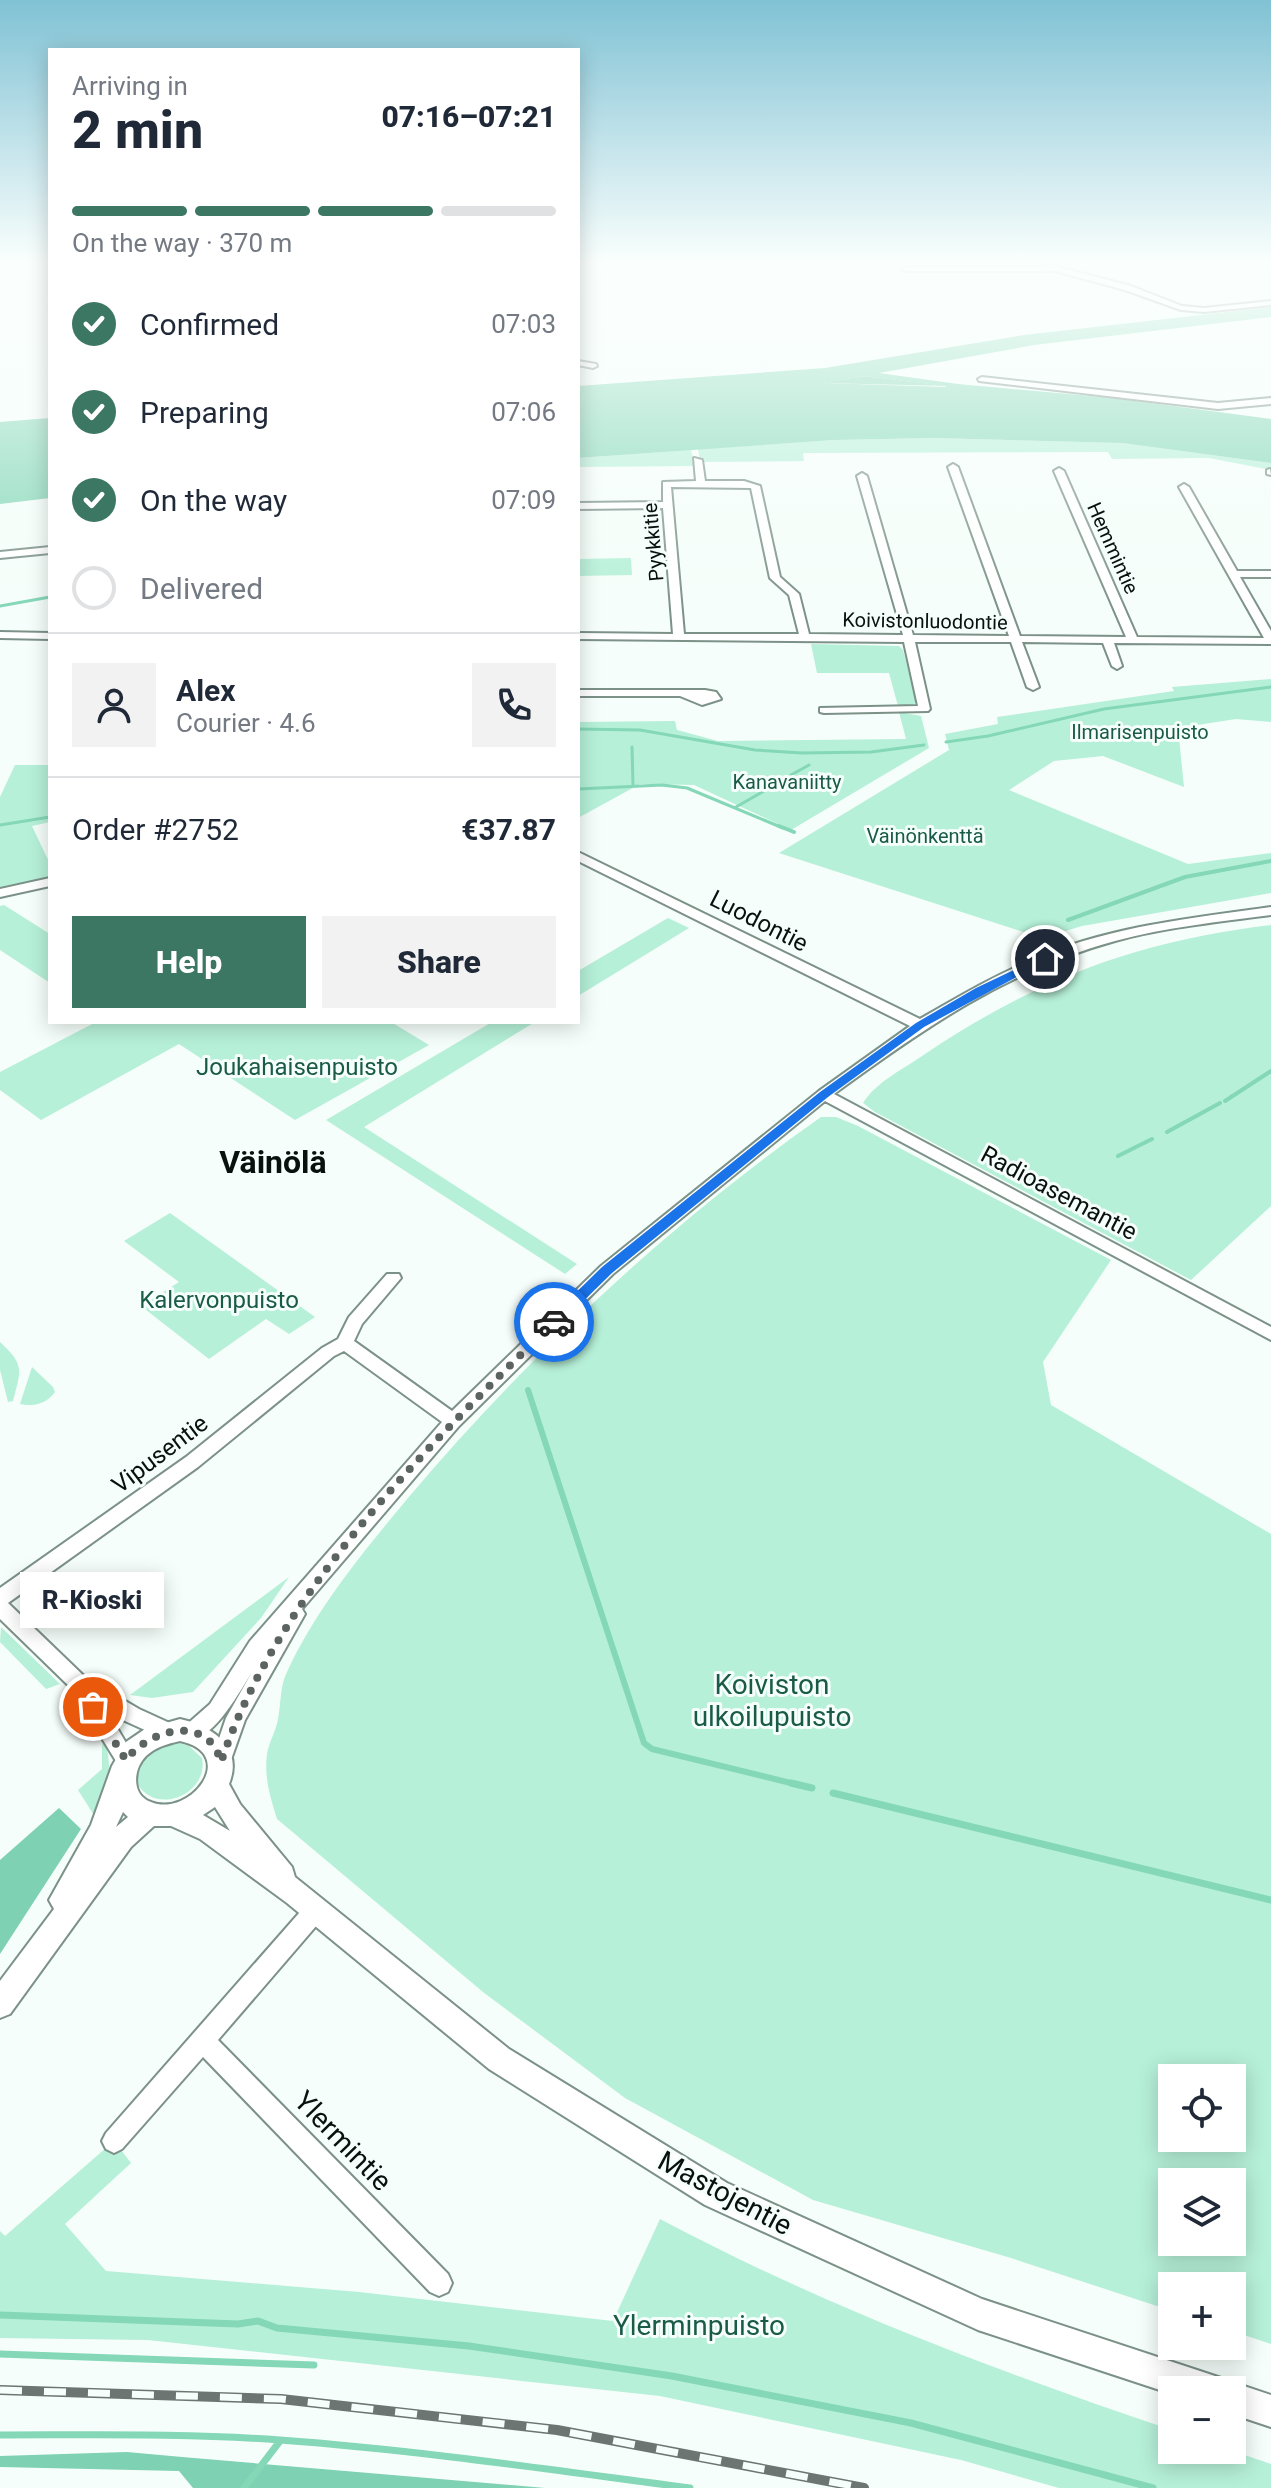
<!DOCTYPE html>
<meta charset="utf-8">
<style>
:root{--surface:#fff;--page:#f2f2f3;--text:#1f2937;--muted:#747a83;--line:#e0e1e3;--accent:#3b7762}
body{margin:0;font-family:Roboto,sans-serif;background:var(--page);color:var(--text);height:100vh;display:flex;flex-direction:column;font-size:30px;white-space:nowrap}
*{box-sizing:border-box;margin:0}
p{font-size:26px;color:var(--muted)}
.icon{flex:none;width:44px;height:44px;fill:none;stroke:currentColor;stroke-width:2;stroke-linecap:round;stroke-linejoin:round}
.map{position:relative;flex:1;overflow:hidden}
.details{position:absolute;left:48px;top:48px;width:532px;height:976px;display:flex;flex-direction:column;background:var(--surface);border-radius:0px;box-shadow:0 4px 20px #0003}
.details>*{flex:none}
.buttons{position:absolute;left:1158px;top:2064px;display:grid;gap:16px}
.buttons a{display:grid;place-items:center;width:88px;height:88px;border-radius:0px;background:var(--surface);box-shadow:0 4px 20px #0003;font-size:40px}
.pin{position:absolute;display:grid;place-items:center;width:68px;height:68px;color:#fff;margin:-34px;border:4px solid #fff;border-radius:50%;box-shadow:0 2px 8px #0007}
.courier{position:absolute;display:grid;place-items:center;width:80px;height:80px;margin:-40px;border:6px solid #1a73e8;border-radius:50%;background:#fff;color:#222;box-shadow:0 2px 10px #0007}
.bubble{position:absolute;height:56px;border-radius:0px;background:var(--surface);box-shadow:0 4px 20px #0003;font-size:26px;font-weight:800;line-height:56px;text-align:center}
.summary em{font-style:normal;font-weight:800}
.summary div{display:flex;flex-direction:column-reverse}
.summary{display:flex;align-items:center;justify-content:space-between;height:136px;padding:0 24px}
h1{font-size:52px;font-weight:800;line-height:60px}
.bar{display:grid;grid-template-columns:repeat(4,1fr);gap:12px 8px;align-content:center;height:96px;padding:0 24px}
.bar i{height:10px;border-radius:6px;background:var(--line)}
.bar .on{background:var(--accent)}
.bar p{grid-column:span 4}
.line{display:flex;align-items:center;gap:20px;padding:0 24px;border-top:2px solid var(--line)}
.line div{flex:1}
.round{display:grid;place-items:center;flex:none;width:84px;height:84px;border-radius:0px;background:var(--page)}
ol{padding:0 24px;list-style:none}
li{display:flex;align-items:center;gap:24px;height:88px}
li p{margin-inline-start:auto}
li .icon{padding:8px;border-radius:50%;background:var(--accent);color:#fff;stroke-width:4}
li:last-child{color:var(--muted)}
li i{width:44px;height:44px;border:4px solid var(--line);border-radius:50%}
.primary-button{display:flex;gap:16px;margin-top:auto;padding:16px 24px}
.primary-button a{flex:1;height:92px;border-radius:0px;background:var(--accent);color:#fff;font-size:32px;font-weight:800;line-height:92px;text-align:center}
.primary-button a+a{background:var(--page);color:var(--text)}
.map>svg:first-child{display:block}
.green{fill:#b6f0d8;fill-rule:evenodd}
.forest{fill:#7ed1b2}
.water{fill:#84d7b7;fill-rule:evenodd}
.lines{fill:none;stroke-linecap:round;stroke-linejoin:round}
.stream-far3{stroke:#84d7b7;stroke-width:3}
.stream-far2{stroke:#84d7b7;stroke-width:4}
.stream-far1{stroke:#84d7b7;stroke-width:6}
.stream{stroke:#84d7b7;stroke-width:7}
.minor-casing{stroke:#7c9188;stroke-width:4}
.major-casing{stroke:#7c9188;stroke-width:4}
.minor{fill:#fff;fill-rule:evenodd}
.major{fill:#fff;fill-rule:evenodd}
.rail-casing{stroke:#6d7572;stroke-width:10}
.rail{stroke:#f5fefa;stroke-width:7;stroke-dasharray:22;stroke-linecap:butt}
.route{fill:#1a73e8}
.done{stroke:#5c6461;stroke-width:8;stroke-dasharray:0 14.4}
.labels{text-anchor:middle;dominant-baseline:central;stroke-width:6;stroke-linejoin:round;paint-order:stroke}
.far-street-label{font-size:20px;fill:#09110e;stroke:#f5fefa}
.far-park-label{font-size:20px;fill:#1a5b47;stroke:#f5fefa}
.street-label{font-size:24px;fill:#09110e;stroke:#f5fefa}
.park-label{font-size:24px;fill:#1a5b47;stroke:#f5fefa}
.near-park-label{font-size:28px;fill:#1a5b47;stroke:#f5fefa}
.near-street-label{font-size:28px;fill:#09110e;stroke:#f5fefa}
.district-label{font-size:32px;font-weight:bold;fill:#09110e;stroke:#f5fefa}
</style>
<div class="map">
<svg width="1271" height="2488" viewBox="0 0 1271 2488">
<rect width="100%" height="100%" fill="#f5fefa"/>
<path class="green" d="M935 438 1122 443 1271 463V470L1209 458 1112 459 1108 452 803 453 804 461 700 462 698 449 834 440Z
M691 450 695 466 578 467V458Z
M631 558 632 575 578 576V559Z
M811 644 899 646 903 650 917 702 911 706H898L889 673H817Z
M1271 679V722L1236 719 1178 728 1184 787 1103 756 1054 761 1009 790 1188 864 1271 853V893L1082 926 1042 938 779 853 949 750 945 734 998 724 997 717 1174 691 1172 687Z
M899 712 921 716 929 748 791 830 694 785 640 784 578 818V722L675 721 677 730 718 741 906 739Z
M15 765H50V822L32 826 50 864V877L0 888V797Z
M4 905 50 934V983L0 950V906Z
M668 918 689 928 578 996V971Z
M1271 925V1206L1191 1280 875 1112 863 1103C877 1081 904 1069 925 1054 1037 979 1137 941 1271 925Z
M96 1022H391L429 1045 295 1120 179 1044 41 1120 0 1090V1072Z
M492 1022H535L364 1127 577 1264 565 1274 326 1120Z
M821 1117H836L858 1126 1111 1260 1043 1362 1051 1405 1271 1534V2344L1232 2331V2286H1172V2311L1011 2258 813 2200 625 2098 483 1992 277 1819C270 1796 264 1778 267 1754 269 1742 276 1731 278 1719 281 1704 280 1685 287 1672 316 1609 363 1552 408 1498 528 1356 669 1224 821 1117ZM1172 2078H1232V2138H1172ZM1232 2182V2242H1172V2182Z
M170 1213 315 1317 289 1334 266 1319 209 1359 141 1306 179 1282 124 1241Z
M0 1342C25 1365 21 1370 13 1401L8 1402 0 1370Z
M32 1367 53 1387 55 1392C46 1404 34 1407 20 1404Z
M289 1577 261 1618 193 1692 152 1698 130 1695Z
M1 1627 60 1684 46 1689 0 1642Z
M105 1742C114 1770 106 1793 97 1820L78 1790 102 1769V1745Z
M180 1743 189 1746 202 1758C209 1793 158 1816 138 1785 133 1758 156 1744 180 1743Z
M114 2141 131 2163 65 2224 106 2271 359 2292 613 2321 660 2219C824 2306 996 2371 1172 2430V2450H1230L1271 2464V2488H1059L961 2460 660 2396 148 2340 0 2338V2231L5 2236Z"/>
<path class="forest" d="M864 376 948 386 822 383Z
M59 1808 81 1829 0 1954V1860Z
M127 2452 182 2457 545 2488H193L179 2471 0 2467V2456Z"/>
<path class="water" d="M1271 307V317L1034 345 879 373 958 384 1113 398 1271 419V463L1122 443 935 438 834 440 578 458V386L825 368 1024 335ZM864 376 945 386 946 387 823 383Z
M50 418V498L0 504V422Z"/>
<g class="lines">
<path class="stream-far3" d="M0 606 50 597
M578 729 640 730 755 750 802 753 871 752 924 745
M946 742 988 736 1104 709 1271 687
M632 747 633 785
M791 775 809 765
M578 789 662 785 687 788 783 828
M736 807 783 780
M0 825 50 817"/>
<path class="stream-far2" d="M779 826 794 832
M1068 920 1185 877 1271 861
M1225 1101 1271 1071
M1167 1132 1220 1103
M1118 1156 1152 1139"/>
<path class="stream-far1" d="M528 1390 644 1743 652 1749 799 1785"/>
<path class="stream" d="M791 1783 812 1788
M833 1793 1271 1900
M0 2315 238 2324 258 2321 277 2328 469 2346 672 2376 911 2423 1153 2488
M0 2354 314 2365
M0 2435C93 2435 187 2433 280 2440 417 2450 553 2470 690 2488
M244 2488 280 2441"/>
<g class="minor-casing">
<path id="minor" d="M1044 261H1051L1058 267 1131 286 1182 306 1204 308 1271 301V305L1204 312 1181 310 1125 290 1055 271H906L902 269 906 267H1049Z
M578 361 596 364 597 366 593 368 578 365Z
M982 377 1218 403 1271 398V404L1218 409 979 381 978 379Z
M694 458 702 460 705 481H744L760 486 780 577 799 594 809 634 903 635 857 476 862 473 867 476 913 635 1009 636 948 467 953 464 958 467 1020 636 1126 637 1054 471 1059 468 1064 471 1137 637 1264 638 1179 487 1184 484 1189 487 1237 571H1271V577H1240L1271 631V644L1114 643 1122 666 1117 669 1112 666 1103 643 1022 642 1039 687 1033 690 1027 687 1011 642H915L930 709 928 711 824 713 820 712V708L918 706 904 642 578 639V633L673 634 663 508 578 509V503L663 502V482L696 481ZM671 487 751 488 770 578 789 595 799 634H684Z
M1270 469 1271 475 1267 474V470Z
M50 547V553L0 558V552Z
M0 632 50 633V639L0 638Z
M578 690H705L716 692 721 699 702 705 680 696H578Z
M578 852 920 1019C958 997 997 974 1039 957 1112 926 1193 918 1271 907V915C1219 922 1166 927 1115 941 1006 971 924 1028 834 1094L1271 1327V1340L825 1101 613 1274 459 1426 302 1609 305 1614 245 1720 228 1768 221 1771 214 1768 211 1762 226 1718 252 1672C240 1691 210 1747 185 1738L182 1732 185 1726 210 1704 250 1641 442 1422 344 1351 334 1356 198 1467 8 1603 86 1678 139 1709 174 1725 177 1731 174 1737 167 1740 125 1721 106 1709 136 1760 133 1766 126 1769 119 1766 71 1688 0 1619V1588L186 1457 322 1348 338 1339 349 1317 387 1274H399L401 1278 362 1324 354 1341 452 1411 601 1266 819 1091 910 1026 578 861Z
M50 878V886L0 897V889Z
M315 1901 323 1904 326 1911 323 1918 218 2040 448 2274 452 2283 448 2292 439 2296 430 2292 203 2057 122 2149 114 2153 106 2149 102 2141 106 2133 307 1904Z"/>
</g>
<g class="major-casing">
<path id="major" d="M180 1719C212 1726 244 1747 229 1784L240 1804 292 1867 295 1877 509 2049 727 2183 982 2299 1209 2374 1221 2378 1223 2385 1232 2382 1271 2395V2427L1232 2414V2390H1172V2394L978 2330 705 2205 489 2069 287 1903 200 1839 171 1826H154L131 1847 10 2014 0 2018V1981L54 1909 49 1900 91 1825 112 1766 126 1742 145 1729ZM180 1741C240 1754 190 1818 151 1802 131 1795 133 1769 146 1756 156 1747 167 1744 180 1741ZM215 1807 230 1831 203 1815ZM123 1812 128 1817 116 1827Z"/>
</g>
<use href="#minor" class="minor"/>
<use href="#major" class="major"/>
<g class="rail-casing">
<path id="rail" d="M0 2390 281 2399 557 2430 864 2488"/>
</g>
<use href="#rail" class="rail"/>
</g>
<linearGradient id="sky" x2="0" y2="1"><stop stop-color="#80c2d4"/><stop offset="0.43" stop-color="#fafffd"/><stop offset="1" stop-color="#fafffd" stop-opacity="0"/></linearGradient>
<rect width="1271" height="610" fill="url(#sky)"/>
<path class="route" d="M1041 957 1050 959 924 1027 828 1097 612 1273 559 1325H549V1319L602 1267 820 1092 916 1023 976 988Z"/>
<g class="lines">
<path class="done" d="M93 1707 126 1760C149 1729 208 1713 221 1762 279 1590 427 1447 554 1322"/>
</g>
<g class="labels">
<g class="far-street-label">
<text transform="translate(653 542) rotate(-95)">Pyykkitie</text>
<text transform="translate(1113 548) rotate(66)">Hemmintie</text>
<text transform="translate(925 621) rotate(1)">Koivistonluodontie</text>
</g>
<g class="far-park-label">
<text x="1140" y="732">Ilmarisenpuisto</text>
<text x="787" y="782">Kanavaniitty</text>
<text x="925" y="836">Väinönkenttä</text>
</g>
<g class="street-label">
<text transform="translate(759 921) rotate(27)">Luodontie</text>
<text transform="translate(1059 1193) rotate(28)">Radioasemantie</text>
<text transform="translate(160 1454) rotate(-37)">Vipusentie</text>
</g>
<g class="park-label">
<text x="297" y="1067">Joukahaisenpuisto</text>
<text x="219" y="1300">Kalervonpuisto</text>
</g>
<g class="near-park-label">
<text x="772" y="1684">Koiviston<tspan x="772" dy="32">ulkoilupuisto</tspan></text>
<text x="699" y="2325">Ylerminpuisto</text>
</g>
<g class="near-street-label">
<text transform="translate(343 2141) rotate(46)">Ylermintie</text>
<text transform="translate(725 2193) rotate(28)">Mastojentie</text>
</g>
<g class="district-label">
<text x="273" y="1162">Väinölä</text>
</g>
</g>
</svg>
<div class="buttons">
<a><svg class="icon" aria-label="locate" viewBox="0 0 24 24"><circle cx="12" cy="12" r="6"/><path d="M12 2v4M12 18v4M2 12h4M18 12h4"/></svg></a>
<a><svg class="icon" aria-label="layers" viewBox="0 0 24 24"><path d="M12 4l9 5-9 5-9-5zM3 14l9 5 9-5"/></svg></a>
<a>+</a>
<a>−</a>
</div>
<div class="pin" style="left:93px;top:1707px;background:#ea580c"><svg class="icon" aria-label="bag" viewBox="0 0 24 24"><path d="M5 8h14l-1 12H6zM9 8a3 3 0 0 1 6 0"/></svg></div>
<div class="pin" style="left:1045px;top:959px;background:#1f2937"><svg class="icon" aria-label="home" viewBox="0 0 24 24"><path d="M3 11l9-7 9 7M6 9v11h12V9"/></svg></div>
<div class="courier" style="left:554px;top:1322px"><svg class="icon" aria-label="car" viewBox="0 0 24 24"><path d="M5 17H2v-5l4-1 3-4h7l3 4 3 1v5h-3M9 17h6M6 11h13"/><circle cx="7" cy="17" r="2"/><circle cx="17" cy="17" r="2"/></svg></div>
<div class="bubble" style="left:20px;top:1572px;width:144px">R-Kioski</div>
<section class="details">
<div class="summary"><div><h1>2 min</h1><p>Arriving in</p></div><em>07:16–07:21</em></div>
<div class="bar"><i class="on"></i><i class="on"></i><i class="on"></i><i></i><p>On the way · 370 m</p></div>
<ol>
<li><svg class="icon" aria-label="check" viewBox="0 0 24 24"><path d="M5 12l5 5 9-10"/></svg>Confirmed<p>07:03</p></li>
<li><svg class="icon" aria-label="check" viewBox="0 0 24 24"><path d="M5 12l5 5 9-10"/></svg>Preparing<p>07:06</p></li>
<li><svg class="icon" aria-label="check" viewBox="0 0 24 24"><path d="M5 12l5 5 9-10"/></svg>On the way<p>07:09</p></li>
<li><i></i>Delivered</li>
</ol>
<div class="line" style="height:144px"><a class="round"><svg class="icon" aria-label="person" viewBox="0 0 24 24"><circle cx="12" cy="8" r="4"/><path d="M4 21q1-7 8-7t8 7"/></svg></a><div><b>Alex</b><p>Courier · 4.6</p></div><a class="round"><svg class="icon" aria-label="phone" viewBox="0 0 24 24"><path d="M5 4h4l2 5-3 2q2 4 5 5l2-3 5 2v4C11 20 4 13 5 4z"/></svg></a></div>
<div class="line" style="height:104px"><div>Order #2752</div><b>€37.87</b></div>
<div class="primary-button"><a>Help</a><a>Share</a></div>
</section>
</div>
